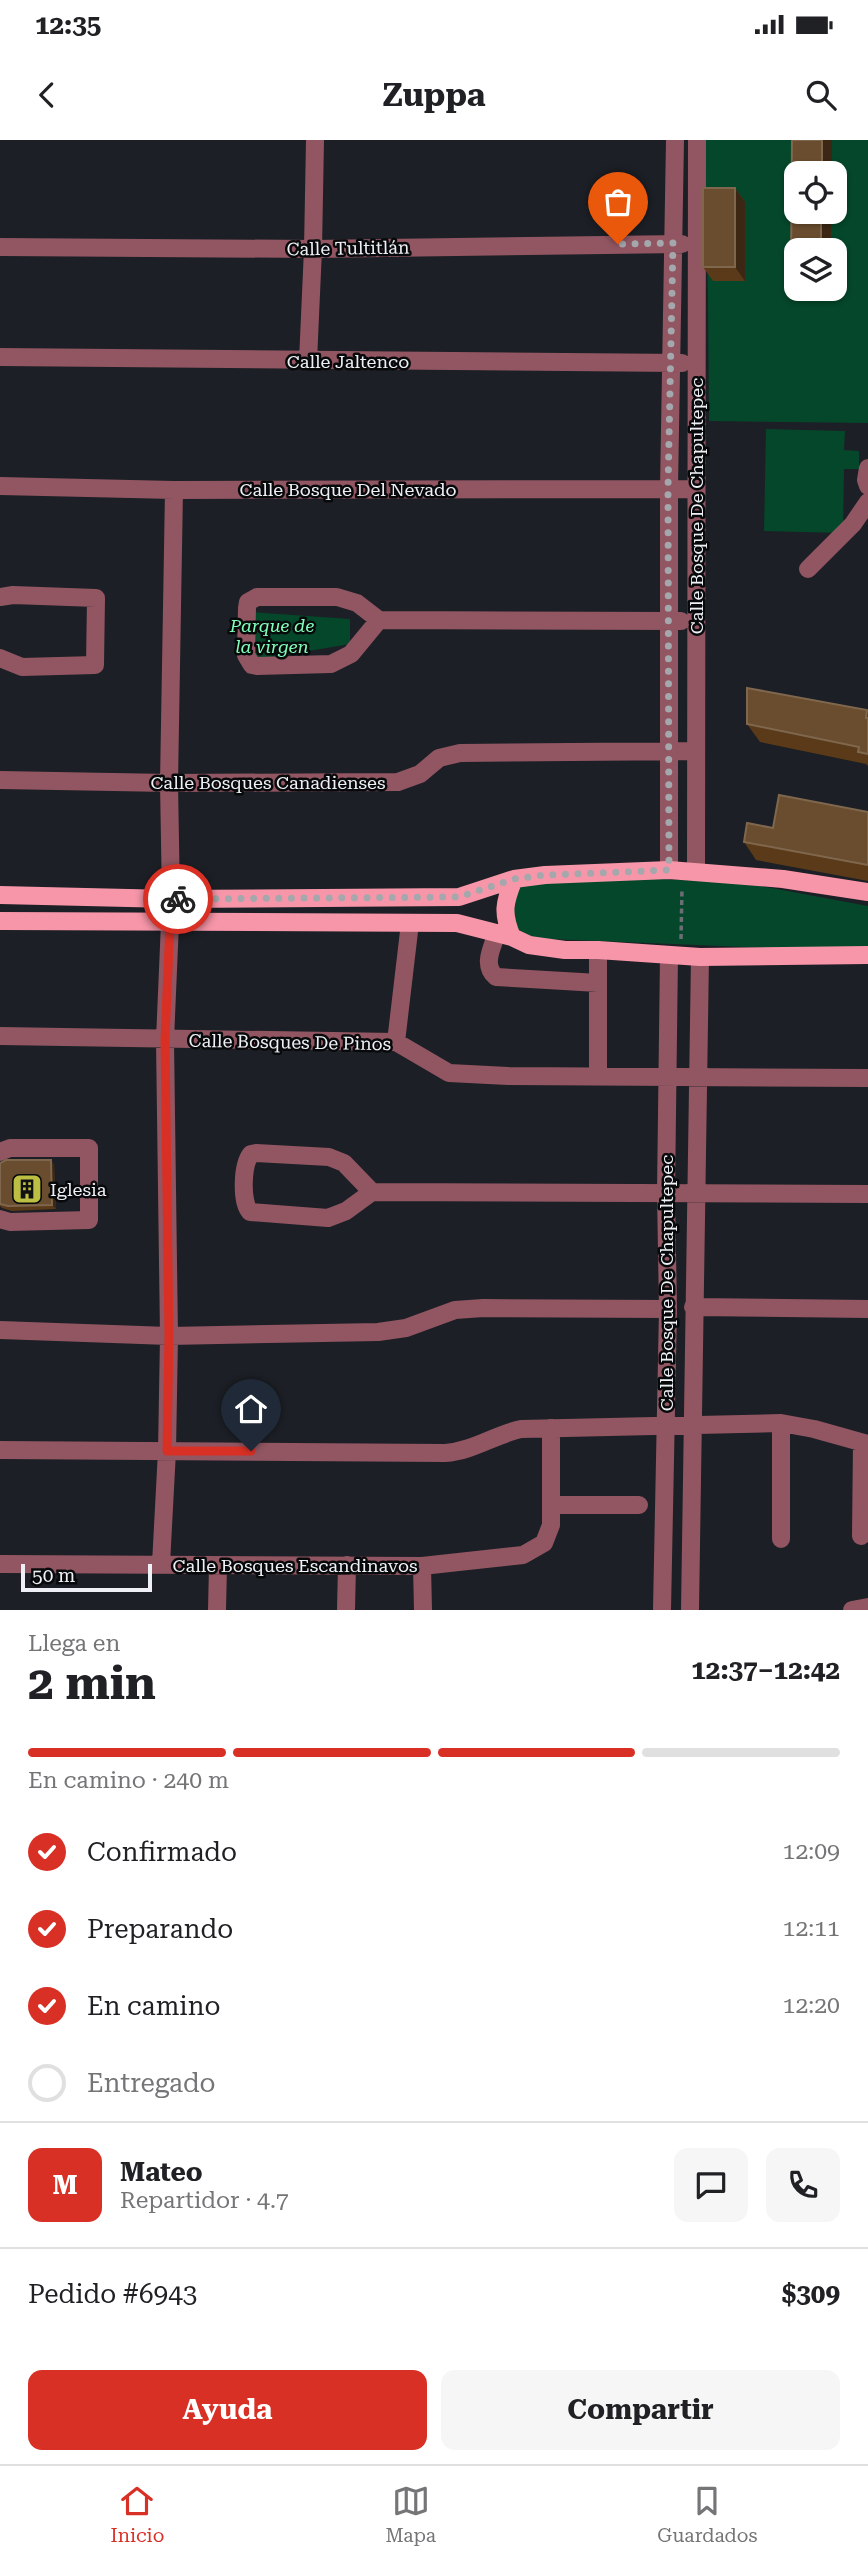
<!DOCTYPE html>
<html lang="es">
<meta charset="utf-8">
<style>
:root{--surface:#fff;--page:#f6f6f6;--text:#202124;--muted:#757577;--line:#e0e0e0;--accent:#d93025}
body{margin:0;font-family:"Roboto Serif",serif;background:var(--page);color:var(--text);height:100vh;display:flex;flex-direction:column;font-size:26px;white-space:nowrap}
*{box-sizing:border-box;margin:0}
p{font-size:23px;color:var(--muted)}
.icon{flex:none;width:38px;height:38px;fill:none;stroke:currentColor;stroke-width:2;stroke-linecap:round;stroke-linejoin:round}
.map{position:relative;height:1470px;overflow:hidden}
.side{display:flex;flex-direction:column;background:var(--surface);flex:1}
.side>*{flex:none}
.tools{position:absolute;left:784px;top:21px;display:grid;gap:14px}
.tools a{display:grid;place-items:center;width:63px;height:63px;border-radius:14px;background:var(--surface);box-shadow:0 2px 5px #0004;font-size:35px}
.scale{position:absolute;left:21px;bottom:18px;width:131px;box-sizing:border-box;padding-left:7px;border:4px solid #eef0f5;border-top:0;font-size:19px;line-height:24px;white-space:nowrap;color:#eef0f5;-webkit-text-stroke:5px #07090b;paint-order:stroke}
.pin{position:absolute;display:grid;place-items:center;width:60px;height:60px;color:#fff;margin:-72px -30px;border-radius:50% 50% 50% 0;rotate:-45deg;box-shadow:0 0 7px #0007}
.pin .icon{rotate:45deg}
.courier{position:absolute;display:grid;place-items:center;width:70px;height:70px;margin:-35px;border:5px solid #d93025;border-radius:50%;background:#fff;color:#222;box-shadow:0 2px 9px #0007}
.summary em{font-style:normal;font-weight:700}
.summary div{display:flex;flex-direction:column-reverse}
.summary{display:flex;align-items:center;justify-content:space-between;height:119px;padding:0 28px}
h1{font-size:46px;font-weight:700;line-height:52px}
.bar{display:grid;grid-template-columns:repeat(4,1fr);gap:10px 7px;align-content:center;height:84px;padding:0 28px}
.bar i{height:9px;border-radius:5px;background:var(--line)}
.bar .on{background:var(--accent)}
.bar p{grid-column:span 4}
.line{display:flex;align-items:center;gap:18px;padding:0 28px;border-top:2px solid var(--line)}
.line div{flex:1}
.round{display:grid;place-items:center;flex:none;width:74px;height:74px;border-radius:14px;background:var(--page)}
ol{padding:0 28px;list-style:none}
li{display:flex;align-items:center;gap:21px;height:77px}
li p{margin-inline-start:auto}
li .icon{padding:7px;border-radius:50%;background:var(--accent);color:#fff;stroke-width:4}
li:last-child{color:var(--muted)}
li i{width:38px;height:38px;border:4px solid var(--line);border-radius:50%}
.cta{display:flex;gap:14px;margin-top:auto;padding:14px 28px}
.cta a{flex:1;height:80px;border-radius:14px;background:var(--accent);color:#fff;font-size:28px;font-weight:700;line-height:80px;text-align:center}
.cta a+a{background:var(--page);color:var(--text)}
.status{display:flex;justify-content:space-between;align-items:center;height:49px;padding:0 35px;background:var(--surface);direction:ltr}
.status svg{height:19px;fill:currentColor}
header{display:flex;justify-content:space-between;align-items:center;height:91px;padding:0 28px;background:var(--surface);font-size:32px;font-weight:700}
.tab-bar{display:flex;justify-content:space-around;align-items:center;height:98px;border-top:2px solid var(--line);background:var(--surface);font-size:19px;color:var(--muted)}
.tab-bar a{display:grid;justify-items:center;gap:4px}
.tab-bar .on{color:var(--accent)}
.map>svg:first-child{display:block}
.green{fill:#05472a;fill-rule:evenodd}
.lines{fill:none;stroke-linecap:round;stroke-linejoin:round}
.path{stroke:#6b6e73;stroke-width:3.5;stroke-dasharray:5 3.5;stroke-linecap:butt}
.minor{stroke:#915662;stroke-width:18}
.major{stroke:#f896a9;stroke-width:18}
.wall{fill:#5a3a18}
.shaded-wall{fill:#3b2713}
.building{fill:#6a4d2f;stroke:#7f674e;stroke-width:2}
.done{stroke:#a4a7ac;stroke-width:7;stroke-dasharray:0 12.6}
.route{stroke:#d93025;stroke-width:9}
.labels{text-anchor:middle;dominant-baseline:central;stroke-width:5;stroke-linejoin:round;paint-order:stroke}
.street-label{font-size:18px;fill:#eef0f5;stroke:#07090b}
.park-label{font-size:18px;font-style:italic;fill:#82febb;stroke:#07090b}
.poi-label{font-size:18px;fill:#eef0f5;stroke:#07090b;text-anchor:start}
</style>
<div class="status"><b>12:35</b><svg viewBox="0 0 49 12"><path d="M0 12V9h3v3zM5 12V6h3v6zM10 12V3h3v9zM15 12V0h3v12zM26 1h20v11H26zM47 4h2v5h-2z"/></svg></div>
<header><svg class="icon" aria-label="back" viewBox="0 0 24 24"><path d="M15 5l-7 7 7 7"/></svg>Zuppa<svg class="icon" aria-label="search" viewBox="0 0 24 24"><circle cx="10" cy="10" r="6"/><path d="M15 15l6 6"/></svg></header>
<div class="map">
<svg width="868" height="1470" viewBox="0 0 868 1470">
<rect width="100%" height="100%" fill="#1c1f25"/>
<path class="green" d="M704 0H868V283L709 281 708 157ZM796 33H835V72H796ZM796 110H835V149H796Z
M766 289 845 291 844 310 859 311V329H844L843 393 764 391Z
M251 472 350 479V504L249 521Z
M533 733 744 743 868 766V812L525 798 513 782 512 746Z"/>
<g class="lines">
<path class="path" d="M681 799 682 748"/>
<path class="minor" d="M0 107 313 109 682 104
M0 217 682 223
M308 221 313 109 315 0
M868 328 866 340 868 346
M0 346 174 350 696 349
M808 429 853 384 868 362
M0 457 13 455 96 458 95 525 22 527 0 518
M379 480 351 514 331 524 257 526 252 525 246 515 247 468 248 462 257 457H337L357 463 379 480 681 481
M0 640 169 643 398 642 420 634 439 618 460 613 696 611
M669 730V348L675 0
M696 732 697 0
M497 793C492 808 482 825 496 837L598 843
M0 896 396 902 449 933 508 936 868 938
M396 902 410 783
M598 935V810
M0 1012 10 1008H89V1080L10 1082 0 1079
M372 1052 344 1023 329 1017 256 1013 251 1014C242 1025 241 1062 250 1072L328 1078 346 1071 372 1052 868 1054
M693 1167 868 1169
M0 1190 169 1196 378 1192 406 1188 455 1170 483 1168 668 1169
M781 1283V1399
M0 1310 445 1313C473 1311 494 1295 521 1289L781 1283 814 1289 868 1304
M552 1365H639
M861 1396 862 1303
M0 1424 422 1426 523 1415 544 1403 551 1385V1288
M161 1424 167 1311 169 1196 165 900 171 759 169 643 174 350
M422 1426 423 1470
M217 1470 218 1426
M346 1470 347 1425
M662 1470 668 1169 666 1053 669 815
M690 1470 700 817
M852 1470 868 1467"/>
<path class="major" d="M0 755 171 759 459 757 514 739 545 735 669 730 783 739 868 752
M0 781 457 783 512 797 529 805 565 810H598L700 817 868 815
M512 797C502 773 504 763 514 739"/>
</g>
<path class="wall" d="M792 0H832V33H796V72H831V110H796V134L791 126Z
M735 48 745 62V141H713L703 127Z
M868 571V626L866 624 760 602 747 584Z
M868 672V741L756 720 744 702 773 688Z
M0 1023 54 1024 56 1069 12 1071 2 1068 0 1066Z"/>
<path class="shaded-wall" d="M822 0H832V33H822Z
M735 48 745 62V141L735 127Z
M821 72H831V110H821Z
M51 1020 54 1024 56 1069 52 1065Z"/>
<path class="building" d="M792 0H822V33H796V72H821V110H796V127L791 126Z
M703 48H735V127H703Z
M747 548 867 570 866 578H868V614L858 612 859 607 747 584Z
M779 655 868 672V725L744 702 747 683 773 688Z
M6 1020H51L52 1065 8 1066 0 1064V1023Z"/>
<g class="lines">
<path class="done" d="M178 759 459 757 514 739 545 735 669 730 668 348 673 103 618 104"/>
<path class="route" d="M178 759H171L165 900 169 1196 167 1311H251"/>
</g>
<defs>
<g id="building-square" transform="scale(1.575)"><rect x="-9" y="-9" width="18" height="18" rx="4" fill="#bdbf43" stroke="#07090b"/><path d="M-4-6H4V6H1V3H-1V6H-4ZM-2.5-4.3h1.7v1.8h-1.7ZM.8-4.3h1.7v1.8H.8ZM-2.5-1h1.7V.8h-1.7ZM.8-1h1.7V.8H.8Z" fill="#111"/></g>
</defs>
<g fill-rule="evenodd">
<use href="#building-square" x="27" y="1049"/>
</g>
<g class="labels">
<g class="street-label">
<text transform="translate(348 108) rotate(-1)">Calle Tultitlán</text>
<text x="348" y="221">Calle Jaltenco</text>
<text x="348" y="349">Calle Bosque Del Nevado</text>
<text transform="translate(696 366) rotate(-90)">Calle Bosque De Chapultepec</text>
<text x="268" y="642">Calle Bosques Canadienses</text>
<text transform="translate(290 902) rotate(1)">Calle Bosques De Pinos</text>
<text transform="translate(666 1143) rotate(-90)">Calle Bosque De Chapultepec</text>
<text x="295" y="1425">Calle Bosques Escandinavos</text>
</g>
<g class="park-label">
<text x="272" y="485">Parque de<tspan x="272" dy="21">la virgen</tspan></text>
</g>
<g class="poi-label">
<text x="50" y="1049">Iglesia</text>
</g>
</g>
</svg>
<div class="tools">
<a><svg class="icon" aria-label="locate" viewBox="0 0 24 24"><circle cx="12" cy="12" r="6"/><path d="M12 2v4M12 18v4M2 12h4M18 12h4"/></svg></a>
<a><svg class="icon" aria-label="layers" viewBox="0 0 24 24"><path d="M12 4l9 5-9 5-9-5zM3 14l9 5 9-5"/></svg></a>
</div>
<div class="scale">50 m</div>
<div class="pin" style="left:618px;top:104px;background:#ea580c"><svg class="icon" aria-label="bag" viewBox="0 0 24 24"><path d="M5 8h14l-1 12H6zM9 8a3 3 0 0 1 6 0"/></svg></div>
<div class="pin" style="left:251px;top:1311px;background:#1f2937"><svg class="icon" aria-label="home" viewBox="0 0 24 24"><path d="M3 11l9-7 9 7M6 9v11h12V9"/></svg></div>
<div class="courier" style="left:178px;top:759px"><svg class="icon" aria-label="bike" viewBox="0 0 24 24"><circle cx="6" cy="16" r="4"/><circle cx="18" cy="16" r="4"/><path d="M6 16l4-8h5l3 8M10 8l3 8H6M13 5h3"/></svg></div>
</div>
<section class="side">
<div class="summary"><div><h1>2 min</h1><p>Llega en</p></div><em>12:37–12:42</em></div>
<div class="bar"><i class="on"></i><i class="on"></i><i class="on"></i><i></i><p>En camino · 240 m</p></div>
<ol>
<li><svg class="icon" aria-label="check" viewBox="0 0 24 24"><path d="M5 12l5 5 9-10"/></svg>Confirmado<p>12:09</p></li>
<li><svg class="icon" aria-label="check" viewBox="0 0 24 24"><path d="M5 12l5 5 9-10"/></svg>Preparando<p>12:11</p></li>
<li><svg class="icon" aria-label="check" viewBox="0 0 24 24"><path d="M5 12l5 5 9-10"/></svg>En camino<p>12:20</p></li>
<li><i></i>Entregado</li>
</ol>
<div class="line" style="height:126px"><b class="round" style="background:var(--accent);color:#fff">M</b><div><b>Mateo</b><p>Repartidor · 4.7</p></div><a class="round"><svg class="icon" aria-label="chat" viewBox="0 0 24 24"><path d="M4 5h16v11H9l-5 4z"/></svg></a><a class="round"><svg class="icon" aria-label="phone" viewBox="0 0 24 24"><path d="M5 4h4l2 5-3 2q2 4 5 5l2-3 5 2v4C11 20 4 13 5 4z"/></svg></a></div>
<div class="line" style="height:91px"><div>Pedido #6943</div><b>$309</b></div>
<div class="cta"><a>Ayuda</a><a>Compartir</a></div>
</section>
<nav class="tab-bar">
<a class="on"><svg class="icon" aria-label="home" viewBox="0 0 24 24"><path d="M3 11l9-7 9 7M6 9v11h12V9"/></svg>Inicio</a>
<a><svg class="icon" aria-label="map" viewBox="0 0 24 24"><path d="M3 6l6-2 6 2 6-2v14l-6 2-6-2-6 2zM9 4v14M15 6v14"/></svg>Mapa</a>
<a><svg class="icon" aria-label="saved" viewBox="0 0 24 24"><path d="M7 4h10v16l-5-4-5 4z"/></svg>Guardados</a>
</nav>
